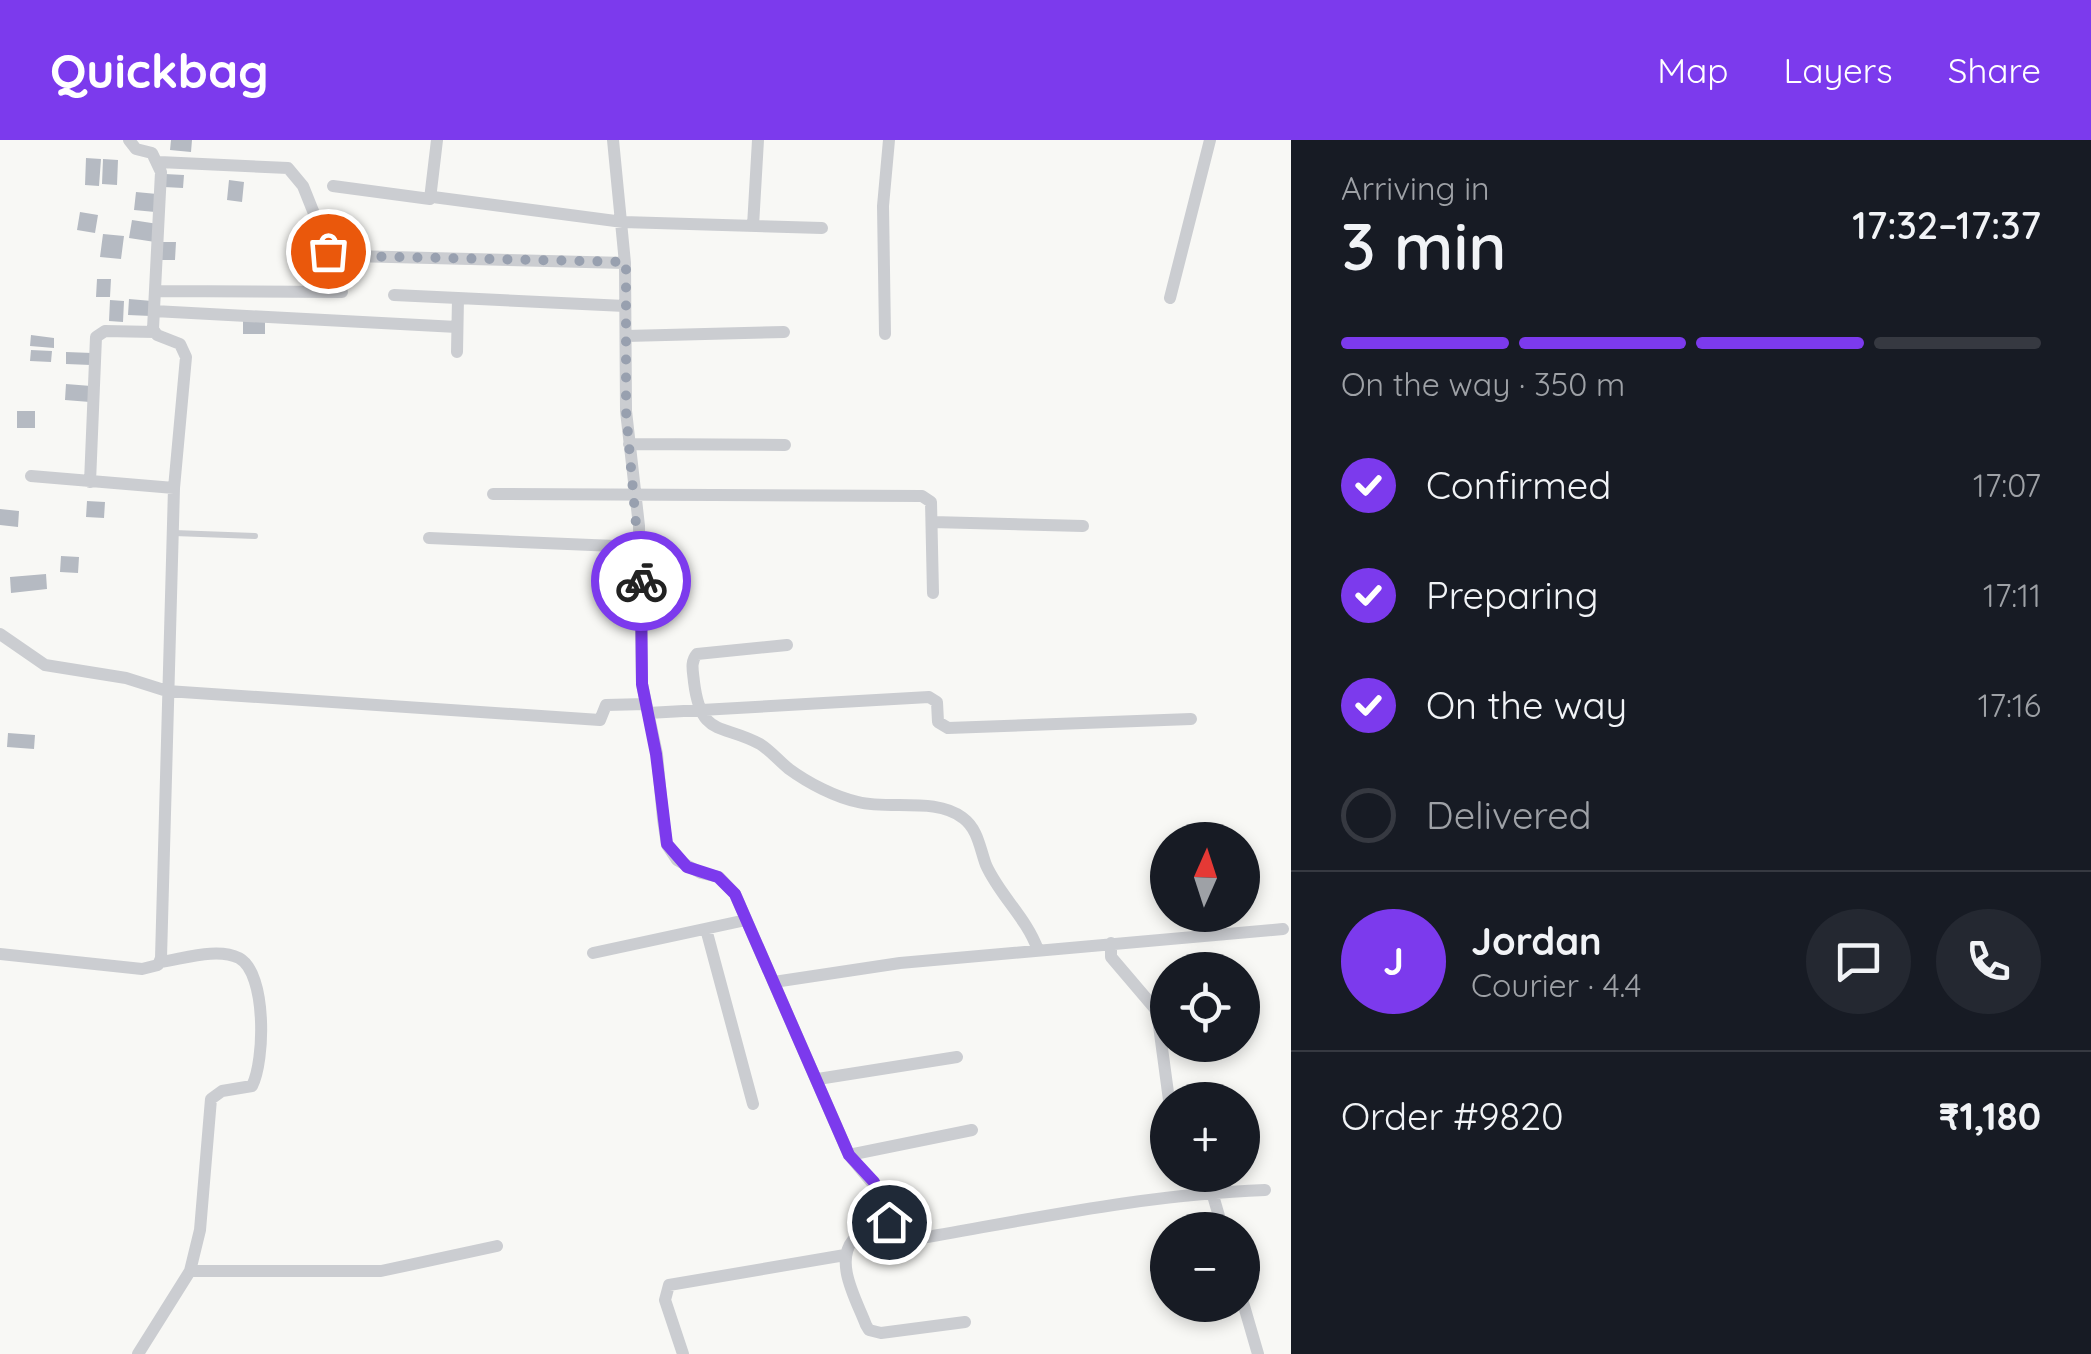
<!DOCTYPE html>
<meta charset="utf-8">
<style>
:root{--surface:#171b24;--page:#242831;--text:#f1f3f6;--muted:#9ea1a6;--line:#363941;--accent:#7c3aed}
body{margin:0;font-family:Quicksand,sans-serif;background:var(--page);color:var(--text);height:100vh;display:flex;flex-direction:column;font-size:38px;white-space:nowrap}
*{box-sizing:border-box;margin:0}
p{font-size:32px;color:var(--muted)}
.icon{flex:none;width:55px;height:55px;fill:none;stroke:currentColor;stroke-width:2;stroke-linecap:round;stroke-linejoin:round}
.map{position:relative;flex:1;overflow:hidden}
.drawer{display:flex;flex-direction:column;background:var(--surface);width:800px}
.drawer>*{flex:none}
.needle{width:65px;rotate:3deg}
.controls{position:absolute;left:1150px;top:682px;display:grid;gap:20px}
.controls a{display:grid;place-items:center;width:110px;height:110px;border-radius:50%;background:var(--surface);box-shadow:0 5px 15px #0003;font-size:50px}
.pin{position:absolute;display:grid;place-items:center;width:85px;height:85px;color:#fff;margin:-42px;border:5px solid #fff;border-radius:50%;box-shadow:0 2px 10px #0007}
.courier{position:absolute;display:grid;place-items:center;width:100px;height:100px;margin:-50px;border:8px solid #7c3aed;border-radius:50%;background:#fff;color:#222;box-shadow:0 2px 12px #0007}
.overview em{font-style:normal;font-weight:600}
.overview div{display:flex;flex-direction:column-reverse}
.overview{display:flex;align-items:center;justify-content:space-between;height:170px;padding:0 50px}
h1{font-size:65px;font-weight:600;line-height:75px}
.bar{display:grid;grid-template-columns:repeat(4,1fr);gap:15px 10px;align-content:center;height:120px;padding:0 50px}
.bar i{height:12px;border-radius:8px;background:var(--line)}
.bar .on{background:var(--accent)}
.bar p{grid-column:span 4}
.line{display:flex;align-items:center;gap:25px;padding:0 50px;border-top:2px solid var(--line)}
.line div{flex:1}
.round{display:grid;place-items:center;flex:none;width:105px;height:105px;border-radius:52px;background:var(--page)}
ol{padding:0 50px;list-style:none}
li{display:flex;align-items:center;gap:30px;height:110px}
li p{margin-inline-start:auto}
li .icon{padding:10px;border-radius:50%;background:var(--accent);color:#fff;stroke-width:4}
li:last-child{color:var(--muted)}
li i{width:55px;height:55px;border:5px solid var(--line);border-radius:50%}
header{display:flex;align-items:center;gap:60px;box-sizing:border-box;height:140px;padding:0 50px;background:var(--accent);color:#fff}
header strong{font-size:48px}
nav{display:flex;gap:55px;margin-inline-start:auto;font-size:35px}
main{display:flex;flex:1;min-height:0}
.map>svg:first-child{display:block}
.building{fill:#b5bac2}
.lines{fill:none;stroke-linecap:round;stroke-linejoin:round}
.lane{stroke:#cbcdd1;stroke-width:6}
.street{stroke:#cbcdd1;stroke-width:12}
.done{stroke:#98a0af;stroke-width:10;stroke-dasharray:0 18}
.route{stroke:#7c3aed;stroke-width:12}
</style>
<header>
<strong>Quickbag</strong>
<nav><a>Map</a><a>Layers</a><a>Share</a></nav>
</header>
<main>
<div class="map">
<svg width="1291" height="1214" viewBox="0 0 1291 1214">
<rect width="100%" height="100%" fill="#f8f8f5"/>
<path class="building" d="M171 0H192L191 12 170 10Z
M86 18 101 19 99 46 85 45Z
M103 19 118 20 117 45 102 44Z
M165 34 184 35 183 48 164 47Z
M229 40 244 42 242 62 227 60Z
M136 52 157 54 155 72 134 70Z
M80 72 98 75 95 93 77 90Z
M132 80 158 84 155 102 129 98Z
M103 94 124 96 121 119 100 117Z
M162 102H176L175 120H162Z
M97 139H111L110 157H96Z
M129 159 152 161 151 176 128 175Z
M110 160 124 161 123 182 109 181Z
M243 181H265V194H243Z
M31 195 54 198V208L30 206Z
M31 210 52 211 51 222 30 221Z
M66 212 92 213 91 225 66 224Z
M66 244 91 246 90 262 65 260Z
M17 271H35V288H17Z
M87 361 105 362 104 378 86 377Z
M0 369 19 371 18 387 0 385Z
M61 416 79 417 78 433 60 432Z
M46 434 47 449 11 453 10 437Z
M8 593 35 595 34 609 7 607Z"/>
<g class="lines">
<path class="lane" d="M174 393 255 396"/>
<path class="street" d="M613 0 625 123 626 271 639 386 642 544 657 614 663 679 667 705 677 720 701 733 719 737 735 754 849 1015 878 1050 888 1091 853 1100C834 1123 857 1161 866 1185L869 1190 881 1193 965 1182
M159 22 288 28 303 46 329 111 352 116 625 123
M333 46 430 59 437 0
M433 57 623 82 822 88
M753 86 758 0
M156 151 342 152
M394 155 458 158
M1170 158 1210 0
M154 171 457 187
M885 194 883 66 889 0
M626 196 784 192
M457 212 458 158 625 166
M629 304 785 305
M31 336 174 348
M90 342 96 197 105 191 155 192
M493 354 922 356 931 362 933 453
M932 382 1083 386
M429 398 639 407
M0 494 45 525 126 538 167 551 600 580 606 565 646 564
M787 505 697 514C690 522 693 531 694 542 701 598 721 583 760 604 771 611 779 621 789 629 808 643 835 657 858 662 890 670 936 657 963 678 978 689 980 709 986 725 1000 756 1026 777 1038 810
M648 573 929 557 937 562 938 582 948 588 1191 579
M706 789 753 964
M1111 803V817L1157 871 1169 960
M593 813 746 780
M0 814 142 829 158 825 161 818 174 348 186 217 180 204 157 195 153 189 161 32 152 13 136 9 129 0
M774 842 900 823 1283 789
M818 939 957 917
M849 1015 972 990
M1202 1035 1212 1052 1223 1090
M888 1091 904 1099H916C1032 1079 1148 1054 1265 1050
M190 1131H381L497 1106
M1242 1159 1258 1214
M138 1214 190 1131 200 1090 211 959 222 951 252 946C265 921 267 833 239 818 217 807 183 819 160 822
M683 1214 665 1160 669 1145 845 1115"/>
</g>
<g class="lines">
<path class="done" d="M328 111 352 116 626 122V271L641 441"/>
<path class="route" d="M641 441 642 544 656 614 667 704 687 727 718 737 735 754 849 1015 874 1042 889 1082"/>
</g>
</svg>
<div class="controls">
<a><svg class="needle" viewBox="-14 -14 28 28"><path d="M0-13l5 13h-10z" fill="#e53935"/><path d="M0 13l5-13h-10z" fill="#9ea1a6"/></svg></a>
<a><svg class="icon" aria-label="locate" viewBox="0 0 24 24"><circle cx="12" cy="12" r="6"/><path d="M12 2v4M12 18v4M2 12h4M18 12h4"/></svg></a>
<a>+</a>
<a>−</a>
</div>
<div class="pin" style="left:328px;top:111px;background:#ea580c"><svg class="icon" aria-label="bag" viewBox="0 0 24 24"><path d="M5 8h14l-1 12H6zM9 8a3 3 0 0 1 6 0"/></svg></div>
<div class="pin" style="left:889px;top:1082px;background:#1f2937"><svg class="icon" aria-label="home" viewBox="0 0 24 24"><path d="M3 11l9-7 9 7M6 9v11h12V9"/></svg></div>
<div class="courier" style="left:641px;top:441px"><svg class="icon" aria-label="bike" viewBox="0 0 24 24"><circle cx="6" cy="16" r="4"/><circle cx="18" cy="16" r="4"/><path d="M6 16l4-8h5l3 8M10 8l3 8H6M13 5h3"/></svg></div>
</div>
<section class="drawer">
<div class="overview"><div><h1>3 min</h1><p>Arriving in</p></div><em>17:32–17:37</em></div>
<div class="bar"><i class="on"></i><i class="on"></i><i class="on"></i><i></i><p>On the way · 350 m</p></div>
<ol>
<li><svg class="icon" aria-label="check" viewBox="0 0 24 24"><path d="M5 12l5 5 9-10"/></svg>Confirmed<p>17:07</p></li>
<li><svg class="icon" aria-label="check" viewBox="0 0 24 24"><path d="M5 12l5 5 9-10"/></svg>Preparing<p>17:11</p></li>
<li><svg class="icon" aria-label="check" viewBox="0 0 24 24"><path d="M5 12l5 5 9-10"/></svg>On the way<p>17:16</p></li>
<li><i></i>Delivered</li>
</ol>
<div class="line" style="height:180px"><b class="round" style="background:var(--accent);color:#fff">J</b><div><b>Jordan</b><p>Courier · 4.4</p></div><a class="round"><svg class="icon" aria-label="chat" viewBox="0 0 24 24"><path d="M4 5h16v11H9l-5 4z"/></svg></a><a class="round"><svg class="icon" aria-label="phone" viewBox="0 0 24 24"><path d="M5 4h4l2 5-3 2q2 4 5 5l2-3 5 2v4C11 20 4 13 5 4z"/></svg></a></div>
<div class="line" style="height:130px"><div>Order #9820</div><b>₹1,180</b></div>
</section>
</main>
